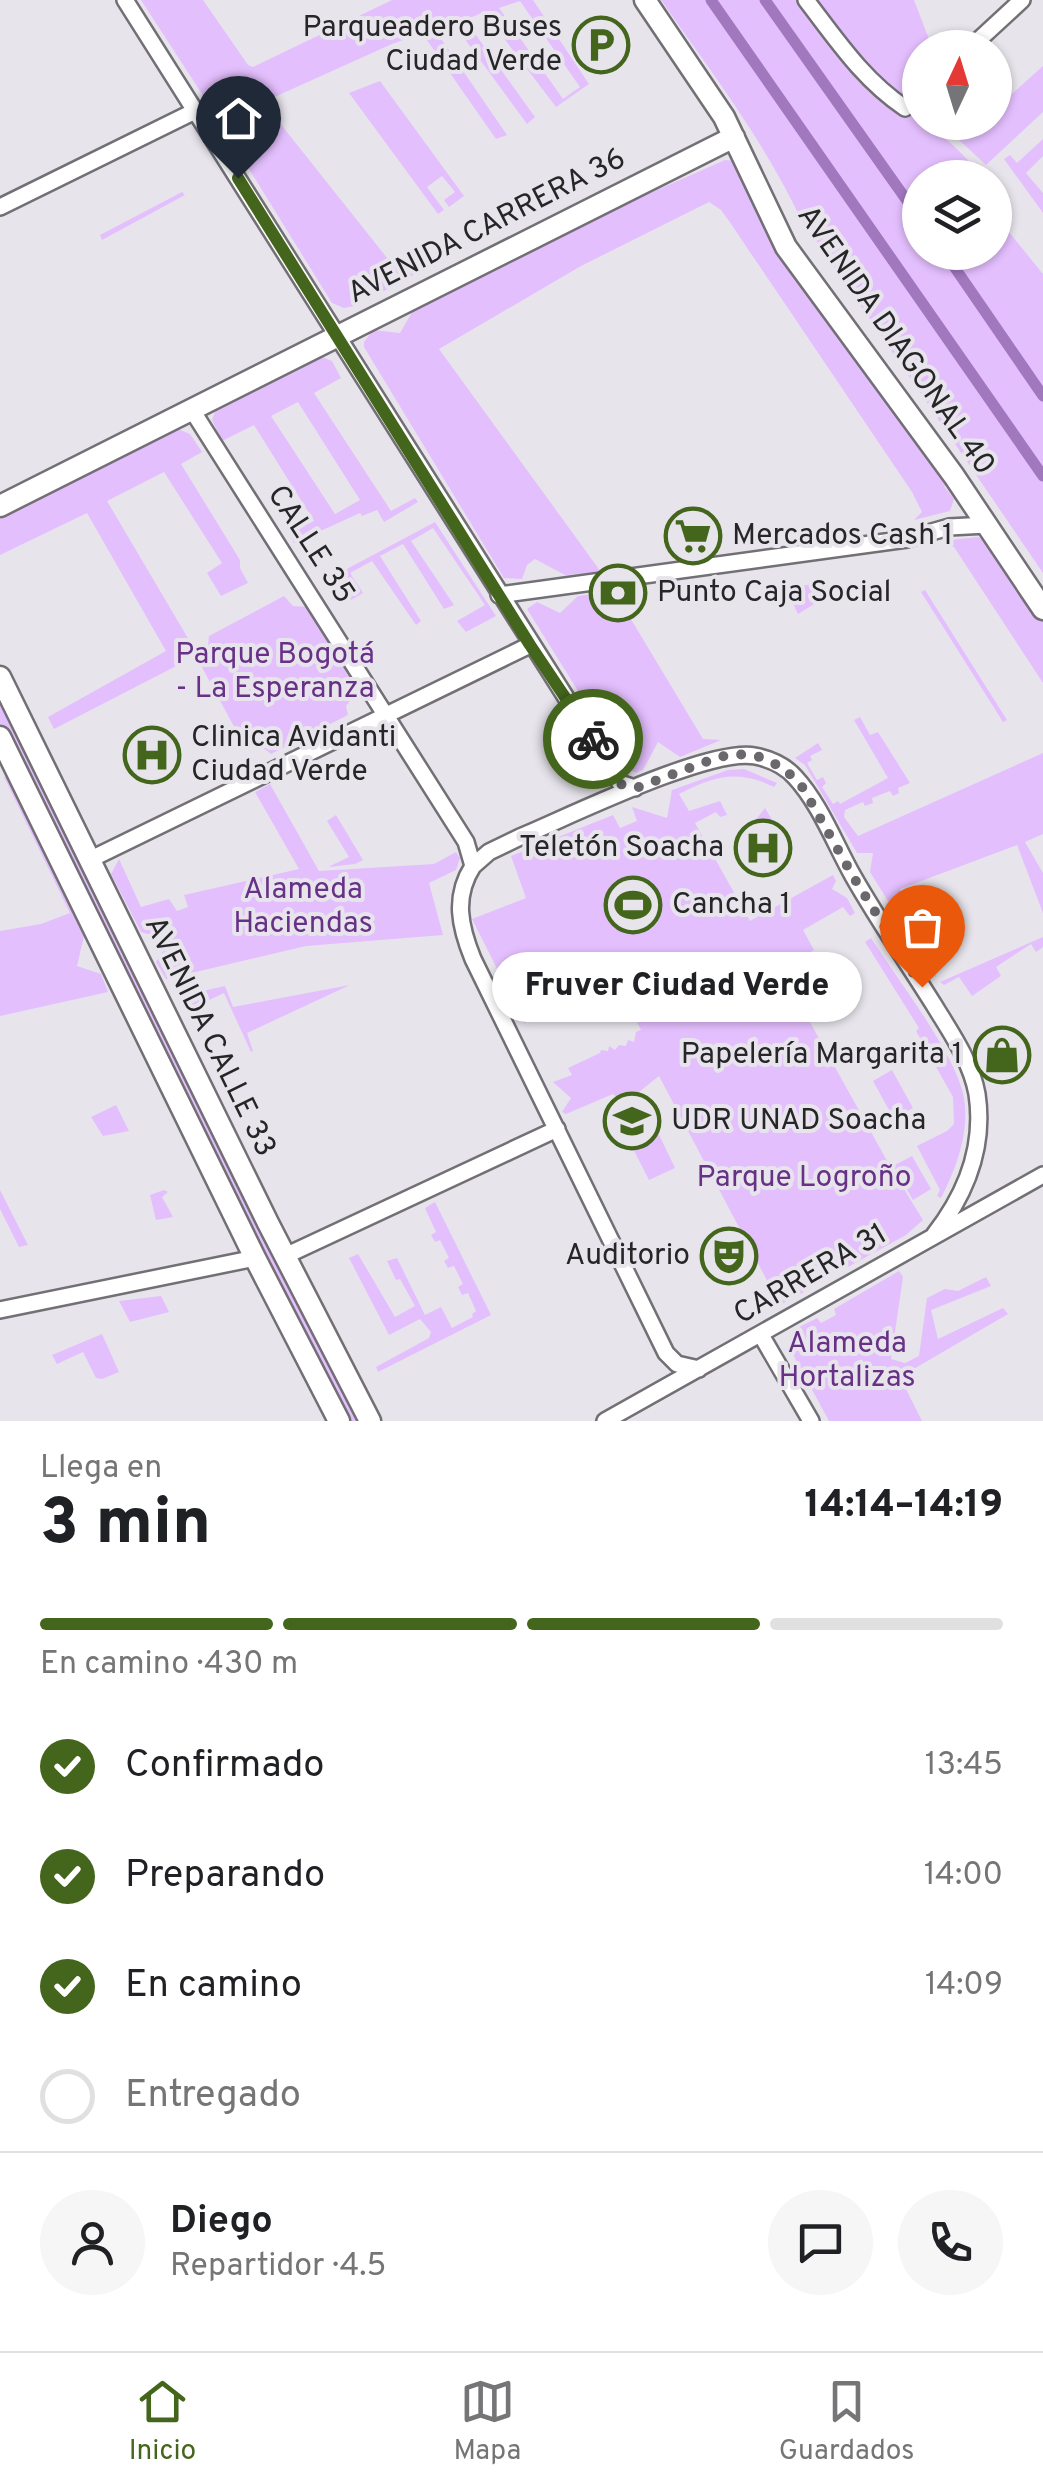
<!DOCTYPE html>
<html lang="es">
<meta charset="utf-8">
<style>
:root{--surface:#fff;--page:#f6f6f6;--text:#202124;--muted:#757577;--line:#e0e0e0;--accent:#43651c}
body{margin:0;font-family:Overpass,sans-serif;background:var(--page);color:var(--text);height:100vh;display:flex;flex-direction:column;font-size:38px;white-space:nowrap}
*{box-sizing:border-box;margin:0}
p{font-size:32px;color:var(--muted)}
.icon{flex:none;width:55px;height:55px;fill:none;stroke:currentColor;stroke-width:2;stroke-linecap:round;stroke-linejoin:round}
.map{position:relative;height:1421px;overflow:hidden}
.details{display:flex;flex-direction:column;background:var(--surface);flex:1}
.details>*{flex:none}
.needle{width:65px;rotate:4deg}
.tools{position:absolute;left:902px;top:30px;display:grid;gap:20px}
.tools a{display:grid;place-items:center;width:110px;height:110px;border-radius:50%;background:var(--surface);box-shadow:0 2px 8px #0004;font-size:50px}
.pin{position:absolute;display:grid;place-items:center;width:85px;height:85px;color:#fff;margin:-102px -42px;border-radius:50% 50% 50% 0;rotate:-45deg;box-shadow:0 0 10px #0007}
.pin .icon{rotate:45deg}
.courier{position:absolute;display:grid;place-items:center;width:100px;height:100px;margin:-50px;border:8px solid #43651c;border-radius:50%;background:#fff;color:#222;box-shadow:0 2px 12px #0007}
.bubble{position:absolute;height:70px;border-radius:35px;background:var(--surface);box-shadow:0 2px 8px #0004;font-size:32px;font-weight:800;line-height:70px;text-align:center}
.summary em{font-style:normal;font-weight:800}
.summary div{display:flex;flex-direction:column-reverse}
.summary{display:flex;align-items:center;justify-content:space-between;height:170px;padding:0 40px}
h1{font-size:65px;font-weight:800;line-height:75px}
.bar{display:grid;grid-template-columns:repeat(4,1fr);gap:15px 10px;align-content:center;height:120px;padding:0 40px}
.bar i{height:12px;border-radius:8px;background:var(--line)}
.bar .active{background:var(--accent)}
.bar p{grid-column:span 4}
.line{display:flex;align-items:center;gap:25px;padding:0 40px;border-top:2px solid var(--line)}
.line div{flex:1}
.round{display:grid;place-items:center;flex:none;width:105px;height:105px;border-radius:52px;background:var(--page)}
ol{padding:0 40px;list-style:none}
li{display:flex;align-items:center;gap:30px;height:110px}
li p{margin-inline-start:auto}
li .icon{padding:10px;border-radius:50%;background:var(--accent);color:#fff;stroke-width:4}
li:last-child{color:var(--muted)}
li i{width:55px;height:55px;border:5px solid var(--line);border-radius:50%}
.dock{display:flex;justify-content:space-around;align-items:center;height:140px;border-top:2px solid var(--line);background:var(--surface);font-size:28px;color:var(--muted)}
.dock a{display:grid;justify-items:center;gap:5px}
.dock .active{color:var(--accent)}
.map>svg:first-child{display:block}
.green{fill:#e4bffe;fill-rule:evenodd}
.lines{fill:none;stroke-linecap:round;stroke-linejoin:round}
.canal{stroke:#a177be;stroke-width:11}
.minor-casing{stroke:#726f75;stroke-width:20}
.major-casing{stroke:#726f75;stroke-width:25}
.minor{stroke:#fff;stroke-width:15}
.major{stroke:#fff;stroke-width:20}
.done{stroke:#6a686c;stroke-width:10;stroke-dasharray:0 18}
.route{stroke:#43651c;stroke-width:12}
.labels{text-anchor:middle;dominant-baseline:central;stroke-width:8;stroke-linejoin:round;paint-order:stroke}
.poi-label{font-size:30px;fill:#262527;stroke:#e8e4ec;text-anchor:start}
.street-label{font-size:30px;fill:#262527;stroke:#e8e4ec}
.park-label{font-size:30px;fill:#673187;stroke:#e8e4ec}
</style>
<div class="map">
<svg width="1043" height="1421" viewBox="0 0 1043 1421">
<rect width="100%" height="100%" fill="#e8e4ec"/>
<path class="green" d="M141 0H203L248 65 253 67 392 0H533L589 84 556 107 484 12 465 20 535 117 527 124 453 23 435 30 507 135 496 139 422 33 392 44 270 99 271 112 399 273 413 266 417 273 384 291 365 286 355 306 344 308 332 303 218 119 223 112 222 101 216 95 204 97ZM520 1 580 87 563 99 499 8Z
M661 0H914L932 47 920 48V84L904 99C925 128 966 148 979 177L920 178V252H995V215L1043 274V573L799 215C760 135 712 73 661 0Z
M1043 66V112L986 165 941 123H959L969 132 980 123 995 122V109Z
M380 81 464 196 449 207 444 200 455 192 442 176 427 187 444 210 438 214 349 93Z
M1043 139V156L1026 173 1043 193V213L1004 159 1010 155 1017 163Z
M725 160 736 161 949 484 944 486 954 499 950 511 914 520 922 512 912 492 729 221 721 210 709 202 581 266 439 349 601 572 565 575 535 559 527 565 522 579 504 578 364 347V342L373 330 400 333 415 307 569 229Z
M182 192 185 195 102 240 100 235Z
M322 357 332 361 341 378 314 393 391 511 415 498 418 502 384 522 377 510 362 516 360 513 294 543 289 533 314 521 254 425 222 441 212 420 215 412ZM298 402 360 500 335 514 271 416Z
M178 429 190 434 202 452 181 464 240 560V568L248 583 221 596 207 573 222 563 164 472 107 501 189 640 181 650 184 662 54 729 48 717 166 651 87 513 0 555V519Z
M435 522 496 616 466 632 457 621 485 605 433 528 411 541 454 605 444 609 403 544 380 556 421 621 416 625 372 561 350 573 363 593 351 600 339 584 330 588 327 584 328 579Z
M978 537 987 542 1043 622V683L954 547H945L950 540Z
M820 583 832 593 798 614 786 588Z
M925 590 1007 720 1003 722 921 592Z
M614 591 703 739 721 740 680 757 658 742 643 770 636 773 626 768 527 609 537 602 560 613 578 596Z
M284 596 293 606 309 607 359 689 346 706 348 715 271 754 261 746 245 747 197 658 207 655 209 636Z
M0 693 362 1421H349L266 1263 0 723Z
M860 717 870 735 878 732 910 783 898 788 899 793 893 796 890 791 872 798 873 803 865 806 863 802 845 810 844 817 858 836 1043 753V834L1025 842 1043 873V913L1017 845 900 889 926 949 930 951 936 978 870 872 873 853H857L805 765 795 758 818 743 822 750 810 756 812 760 807 763 817 780 823 777 826 783 822 787 833 804 838 801 840 804 888 778 854 720Z
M744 769 777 783 774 787C738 769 714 776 679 794L689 811 720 801 727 815 720 817 716 812 695 823 750 921 833 875 836 881 832 889 847 898 855 913 850 916 843 907 803 930 814 950 780 968 891 1168 923 1220 906 1235 848 1267 818 1262 811 1288 780 1305 659 1076 624 1104 613 1094 566 1114 562 1112 571 1098 553 1082 572 1075 568 1068 600 1053 601 1050 608 1051 609 1046 615 1050 619 1045 626 1046 628 1040 634 1042 636 1032 641 1030 630 1008H625L627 1002 620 1001 622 993 615 987 617 981 587 955 503 962V972L512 992 563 1002V1010L526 1009 525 1024 472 919 526 898 511 856 613 815 620 828 637 821 632 807 667 818 672 790 728 770Z
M8 776 84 936 77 966 101 974 108 992 0 1016V931L41 924 70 913 4 777Z
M270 784 319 871 434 864 456 852 460 858 456 870 429 883 443 935 306 946 166 979 156 962 165 948 161 938 141 932 111 874 119 859 141 907 169 899 177 911 188 907 184 895 299 869 255 792Z
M765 808 777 828 753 843 746 832Z
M336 815 363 860 355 864 328 867 349 857 327 821Z
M1043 937V947L1036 952 1031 944 996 967 1001 976 972 996 959 977 944 985 940 982Z
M871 938C896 977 953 1051 963 1093 971 1129 957 1167 941 1198L937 1196 940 1190 917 1146 947 1131 954 1124 953 1097 916 1031 919 1028 865 942Z
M350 985 247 1033 253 1051 251 1052 224 993 193 1008 190 1000 198 992 225 986 233 1007Z
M892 1070 913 1108 894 1119 873 1081Z
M116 1105 129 1131 103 1136 91 1117Z
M652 1120 675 1168 649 1180 625 1133Z
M912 1156 931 1189 913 1200 893 1166Z
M0 1190 28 1245 19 1247 0 1209Z
M164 1190 168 1192 162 1197 173 1217 156 1220 150 1195Z
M435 1202 491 1315 378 1372 376 1367 429 1338 431 1332 420 1319 389 1335 349 1258 358 1254 395 1317 415 1306 400 1279 396 1280 387 1261 397 1258 425 1315 441 1307 452 1328 473 1317 472 1314 476 1311 468 1293 462 1295 458 1287 463 1284 454 1266 448 1268 444 1261 449 1258 440 1240 435 1242 431 1235 436 1232 425 1208Z
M899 1271 903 1277 891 1359 905 1363 919 1356 927 1298 945 1289 958 1291 986 1277 991 1286 931 1310 938 1339 1003 1308 1008 1314 900 1377 922 1421H829L790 1349C785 1330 803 1326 817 1318L821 1323 836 1315 834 1309Z
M161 1296 169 1312 130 1322 119 1301Z
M102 1334 119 1372 102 1379 96 1378 83 1352 57 1364 52 1355Z"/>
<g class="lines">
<path class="canal" d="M711 0 1043 476
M765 0 920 219
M944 252 1043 396"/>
<g class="minor-casing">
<path id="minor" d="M125 0 620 783 635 788
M806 0C836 39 863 80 905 108L920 94
M970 48 1022 0
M0 207 195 111
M192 410 466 842 473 866C453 897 460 927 473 959L666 1353 677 1364 699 1369
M499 595 907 539 949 527 987 525
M89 860 530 645
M473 866 489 852 520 837C568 817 710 747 755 756 770 759 785 766 795 777 820 804 835 844 853 876 878 920 907 962 934 1005 951 1033 971 1061 977 1094 985 1147 966 1194 934 1235
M285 1256 557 1129
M0 1310 255 1258
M761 1335 811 1421
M605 1421 1043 1175"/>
</g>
<g class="major-casing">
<path id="major" d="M645 0 724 117 786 247 954 476 1043 609
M0 506 734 137
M0 677 268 1223 370 1421
M0 737 255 1258 339 1421"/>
</g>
<use href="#minor" class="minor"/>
<use href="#major" class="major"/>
</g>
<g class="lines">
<path class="done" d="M593 739 620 784 636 788 719 757 736 754 757 756 784 768 803 788 854 878 922 987"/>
<path class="route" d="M238 178 530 645 593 739"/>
</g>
<defs>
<g id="parking-ring" transform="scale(2.875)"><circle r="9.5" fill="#e8e4ec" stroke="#43651c" stroke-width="1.5"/><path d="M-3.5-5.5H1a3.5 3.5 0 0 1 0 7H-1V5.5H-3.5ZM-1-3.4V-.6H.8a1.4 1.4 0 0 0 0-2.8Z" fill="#43651c"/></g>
<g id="supermarket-ring" transform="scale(2.875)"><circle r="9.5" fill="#e8e4ec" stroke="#43651c" stroke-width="1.5"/><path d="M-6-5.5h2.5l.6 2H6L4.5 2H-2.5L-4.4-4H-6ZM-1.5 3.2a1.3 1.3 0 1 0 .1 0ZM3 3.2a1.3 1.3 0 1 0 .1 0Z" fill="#43651c"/></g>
<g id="bank-ring" transform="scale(2.875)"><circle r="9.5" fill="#e8e4ec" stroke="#43651c" stroke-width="1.5"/><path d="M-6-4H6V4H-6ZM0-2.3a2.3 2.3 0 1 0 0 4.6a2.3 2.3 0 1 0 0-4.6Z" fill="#43651c"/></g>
<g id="hospital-ring" transform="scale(2.875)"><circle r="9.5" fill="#e8e4ec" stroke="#43651c" stroke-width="1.5"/><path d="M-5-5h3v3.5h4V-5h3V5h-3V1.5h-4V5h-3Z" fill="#43651c"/></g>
<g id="stadium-ring" transform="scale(2.875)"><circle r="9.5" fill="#e8e4ec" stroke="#43651c" stroke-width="1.5"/><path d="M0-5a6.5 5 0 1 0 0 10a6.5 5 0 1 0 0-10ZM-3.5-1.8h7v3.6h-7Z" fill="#43651c"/></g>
<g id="shop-ring" transform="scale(2.875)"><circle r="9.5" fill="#e8e4ec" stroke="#43651c" stroke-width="1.5"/><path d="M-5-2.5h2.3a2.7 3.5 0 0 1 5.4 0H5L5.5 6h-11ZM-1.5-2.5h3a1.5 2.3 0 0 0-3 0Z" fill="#43651c"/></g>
<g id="university-ring" transform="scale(2.875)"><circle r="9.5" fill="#e8e4ec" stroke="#43651c" stroke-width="1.5"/><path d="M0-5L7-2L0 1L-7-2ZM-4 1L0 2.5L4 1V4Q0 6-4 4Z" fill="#43651c"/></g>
<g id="theatre-ring" transform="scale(2.875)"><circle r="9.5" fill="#e8e4ec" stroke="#43651c" stroke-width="1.5"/><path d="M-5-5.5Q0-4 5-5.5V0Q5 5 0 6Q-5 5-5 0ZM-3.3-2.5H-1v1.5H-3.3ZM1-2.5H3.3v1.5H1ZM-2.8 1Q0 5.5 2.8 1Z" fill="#43651c"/></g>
</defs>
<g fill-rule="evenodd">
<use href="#parking-ring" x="601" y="45"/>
<use href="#supermarket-ring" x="693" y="536"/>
<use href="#bank-ring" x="618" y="593"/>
<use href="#hospital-ring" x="152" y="755"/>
<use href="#hospital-ring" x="763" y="848"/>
<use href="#stadium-ring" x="633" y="905"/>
<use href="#shop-ring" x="1002" y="1055"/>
<use href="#university-ring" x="632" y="1121"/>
<use href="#theatre-ring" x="729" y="1256"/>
</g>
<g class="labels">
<g class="poi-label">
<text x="562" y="28" text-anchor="end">Parqueadero Buses<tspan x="562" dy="34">Ciudad Verde</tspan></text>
<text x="732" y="536">Mercados Cash 1</text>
<text x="657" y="593">Punto Caja Social</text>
<text x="191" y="738">Clinica Avidanti<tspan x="191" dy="34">Ciudad Verde</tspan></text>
<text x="724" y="848" text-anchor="end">Teletón Soacha</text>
<text x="672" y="905">Cancha 1</text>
<text x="963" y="1055" text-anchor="end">Papelería Margarita 1</text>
<text x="671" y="1121">UDR UNAD Soacha</text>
<text x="690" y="1256" text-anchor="end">Auditorio</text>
</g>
<g class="street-label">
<text transform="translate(487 227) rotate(-27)">AVENIDA CARRERA 36</text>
<text transform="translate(895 341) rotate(55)">AVENIDA DIAGONAL 40</text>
<text transform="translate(310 545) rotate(57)">CALLE 35</text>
<text transform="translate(209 1037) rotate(64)">AVENIDA CALLE 33</text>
<text transform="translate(811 1275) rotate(-30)">CARRERA 31</text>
</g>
<g class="park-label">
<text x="275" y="655">Parque Bogotá<tspan x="275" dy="34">- La Esperanza</tspan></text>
<text x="303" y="890">Alameda<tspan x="303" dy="34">Haciendas</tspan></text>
<text x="804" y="1178">Parque Logroño</text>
<text x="847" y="1344">Alameda<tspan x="847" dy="34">Hortalizas</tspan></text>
</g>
</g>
</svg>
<div class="tools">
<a><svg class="needle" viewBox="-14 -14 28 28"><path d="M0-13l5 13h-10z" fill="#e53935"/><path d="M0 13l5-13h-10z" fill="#757577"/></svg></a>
<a><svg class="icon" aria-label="layers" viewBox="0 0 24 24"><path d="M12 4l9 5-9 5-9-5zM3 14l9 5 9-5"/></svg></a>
</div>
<div class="pin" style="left:922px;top:987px;background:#ea580c"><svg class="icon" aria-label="bag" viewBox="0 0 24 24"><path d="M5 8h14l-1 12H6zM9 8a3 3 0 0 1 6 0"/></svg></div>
<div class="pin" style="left:238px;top:178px;background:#1f2937"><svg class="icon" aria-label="home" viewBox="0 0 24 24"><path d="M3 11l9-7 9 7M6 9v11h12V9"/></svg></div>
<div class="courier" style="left:593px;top:739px"><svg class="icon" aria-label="bike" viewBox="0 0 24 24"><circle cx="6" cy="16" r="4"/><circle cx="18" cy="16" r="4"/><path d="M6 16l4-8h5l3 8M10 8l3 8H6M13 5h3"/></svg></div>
<div class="bubble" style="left:492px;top:952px;width:370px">Fruver Ciudad Verde</div>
</div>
<section class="details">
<div class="summary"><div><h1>3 min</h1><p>Llega en</p></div><em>14:14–14:19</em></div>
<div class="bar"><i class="active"></i><i class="active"></i><i class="active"></i><i></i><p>En camino · 430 m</p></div>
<ol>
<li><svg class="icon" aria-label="check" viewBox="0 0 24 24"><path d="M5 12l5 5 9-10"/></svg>Confirmado<p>13:45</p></li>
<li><svg class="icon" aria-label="check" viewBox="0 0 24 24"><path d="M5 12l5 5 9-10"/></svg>Preparando<p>14:00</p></li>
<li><svg class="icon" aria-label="check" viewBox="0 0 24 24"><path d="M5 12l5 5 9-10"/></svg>En camino<p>14:09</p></li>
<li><i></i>Entregado</li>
</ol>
<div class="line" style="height:180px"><a class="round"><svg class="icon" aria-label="person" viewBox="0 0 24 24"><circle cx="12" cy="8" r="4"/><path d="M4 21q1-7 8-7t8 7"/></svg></a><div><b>Diego</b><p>Repartidor · 4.5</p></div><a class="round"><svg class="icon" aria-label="chat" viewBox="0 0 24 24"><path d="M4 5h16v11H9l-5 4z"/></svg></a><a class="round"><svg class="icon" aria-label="phone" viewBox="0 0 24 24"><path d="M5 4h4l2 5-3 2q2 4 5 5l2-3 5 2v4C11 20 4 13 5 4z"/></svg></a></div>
</section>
<nav class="dock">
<a class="active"><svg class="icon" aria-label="home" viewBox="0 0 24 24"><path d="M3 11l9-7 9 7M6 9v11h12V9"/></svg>Inicio</a>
<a><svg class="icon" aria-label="map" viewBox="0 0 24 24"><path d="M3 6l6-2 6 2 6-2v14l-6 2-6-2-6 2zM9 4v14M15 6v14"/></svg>Mapa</a>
<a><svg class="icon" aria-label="saved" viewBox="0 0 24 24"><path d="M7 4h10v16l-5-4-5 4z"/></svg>Guardados</a>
</nav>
